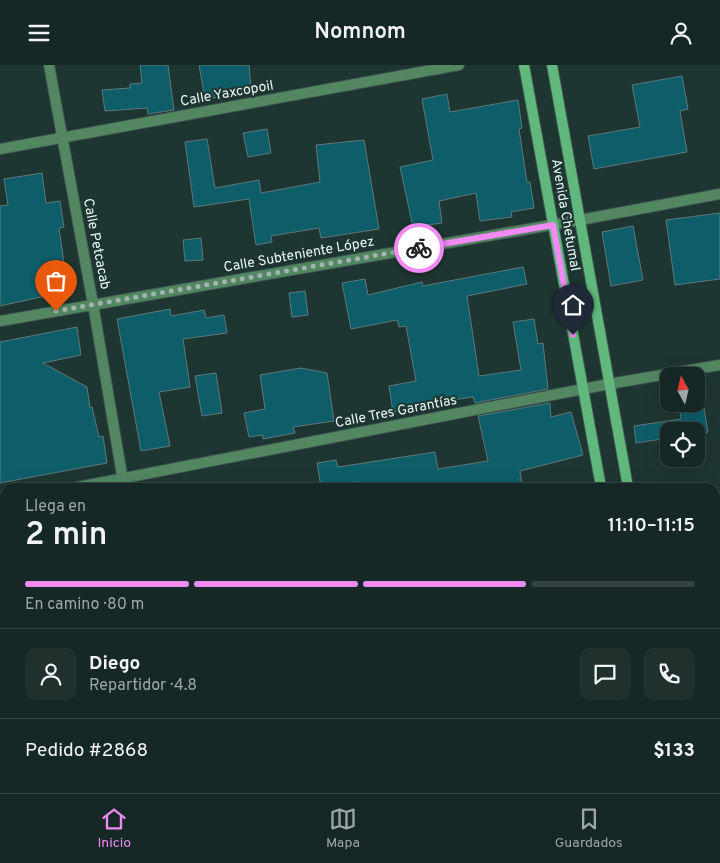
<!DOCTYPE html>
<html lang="es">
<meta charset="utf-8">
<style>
:root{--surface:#162825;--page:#1f302d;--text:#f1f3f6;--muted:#9ea6a7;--line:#354442;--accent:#f18af4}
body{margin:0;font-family:Overpass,sans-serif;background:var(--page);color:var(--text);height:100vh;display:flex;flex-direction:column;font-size:19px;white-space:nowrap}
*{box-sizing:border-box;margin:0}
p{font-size:16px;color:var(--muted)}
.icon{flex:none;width:28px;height:28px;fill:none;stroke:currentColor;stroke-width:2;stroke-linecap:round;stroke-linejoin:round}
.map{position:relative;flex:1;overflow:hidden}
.sheet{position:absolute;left:0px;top:418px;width:720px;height:311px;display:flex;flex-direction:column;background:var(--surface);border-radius:15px 15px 0 0;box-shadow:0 5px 20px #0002,0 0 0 1px var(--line)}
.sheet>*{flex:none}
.needle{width:32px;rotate:352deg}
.controls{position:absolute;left:660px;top:302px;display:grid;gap:10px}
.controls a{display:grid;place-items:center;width:45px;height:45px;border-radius:10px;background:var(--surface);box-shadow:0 5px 20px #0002,0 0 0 1px var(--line);font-size:25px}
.pin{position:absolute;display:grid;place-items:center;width:42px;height:42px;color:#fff;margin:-51px -21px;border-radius:50% 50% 50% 0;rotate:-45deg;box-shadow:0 0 5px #0007}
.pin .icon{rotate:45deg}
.courier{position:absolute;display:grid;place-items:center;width:50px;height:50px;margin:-25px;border:4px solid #f18af4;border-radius:50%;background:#fff;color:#222;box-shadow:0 1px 6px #0007}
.overview em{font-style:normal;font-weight:600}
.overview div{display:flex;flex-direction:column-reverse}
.overview{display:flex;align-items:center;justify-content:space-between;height:85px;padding:0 25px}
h1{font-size:32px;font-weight:600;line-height:38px}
.bar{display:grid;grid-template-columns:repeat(4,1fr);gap:8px 5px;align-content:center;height:60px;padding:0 25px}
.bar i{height:6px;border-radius:4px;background:var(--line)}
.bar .current{background:var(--accent)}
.bar p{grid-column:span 4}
.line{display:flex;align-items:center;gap:12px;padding:0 25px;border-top:1px solid var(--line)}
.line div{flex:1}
.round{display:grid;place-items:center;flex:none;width:52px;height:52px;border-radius:10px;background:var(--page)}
header{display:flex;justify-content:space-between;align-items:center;height:65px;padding:0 25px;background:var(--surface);font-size:22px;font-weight:600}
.tab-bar{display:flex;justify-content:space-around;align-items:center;height:70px;border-top:1px solid var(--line);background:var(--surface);font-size:14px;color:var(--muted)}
.tab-bar a{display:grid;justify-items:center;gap:2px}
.tab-bar .current{color:var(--accent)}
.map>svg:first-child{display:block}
.building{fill:#0e5e6a;stroke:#5e787c}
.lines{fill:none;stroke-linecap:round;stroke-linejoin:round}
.street-casing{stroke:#3e5550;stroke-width:12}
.secondary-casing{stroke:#3e5550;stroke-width:12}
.street{stroke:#528762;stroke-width:10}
.secondary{stroke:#60b87c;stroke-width:10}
.done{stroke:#a2b3b0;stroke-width:5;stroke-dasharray:0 9}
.route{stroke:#f18af4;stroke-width:6}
.labels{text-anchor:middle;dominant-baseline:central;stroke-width:4;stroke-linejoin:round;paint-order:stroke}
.street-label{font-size:14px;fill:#e9f7f4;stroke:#1e3631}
</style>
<header><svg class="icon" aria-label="menu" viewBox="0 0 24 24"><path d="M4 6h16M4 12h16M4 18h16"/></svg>Nomnom<svg class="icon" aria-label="person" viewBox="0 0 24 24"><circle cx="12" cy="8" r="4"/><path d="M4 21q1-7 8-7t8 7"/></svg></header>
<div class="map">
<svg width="720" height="728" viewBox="0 0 720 728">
<rect width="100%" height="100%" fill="#1e3631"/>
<path class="building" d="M140 0H168L174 45 148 49 147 43 105 46 102 25 130 23V19L142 18Z
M199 0H249L251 24 225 27 226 31 205 34Z
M682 11 688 44 680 46 687 87 594 104 588 71 640 62 632 20Z
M447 29 450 47 518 35 522 63 519 64 527 117H530L534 143 511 147 512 152 480 156 476 128 439 136 442 158 413 162 400 102 433 95 422 34Z
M267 64 271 88 248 92 243 68Z
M207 74 215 123 259 115 261 128 320 117 316 80 364 75 379 164 321 173 319 163 271 171 272 177 256 180 249 134 194 142 185 77Z
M42 108 46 138 60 136 64 162 59 163 68 226 0 241V141L8 140 4 114Z
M720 148V214L675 220 666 155Z
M633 161 643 215 611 221 602 167Z
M201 173 203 195 185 196 183 175Z
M523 202 527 219 467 231 479 311 521 305 513 257 534 254 538 279 543 278 548 324 475 338 473 332 439 337 440 340 393 347 389 321 416 316 406 261 399 262 397 255 351 264 342 218 365 214 368 230 422 217 423 221Z
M305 226 308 250 292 252 289 228Z
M170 244 171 251 204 245 206 253 224 250 227 268 183 274 190 322 159 327 170 381 141 386 117 254Z
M77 262 81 290 43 298 87 322 90 343 92 342 99 372 103 371 107 398 0 418V277Z
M301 303 327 308 334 356 293 362 295 368 263 374V370L249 372 244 348 265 344 260 310Z
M216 308 222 348 202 351 195 311Z
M550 338 551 352 571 347 583 390 520 406 522 422H360L359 417 321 422 317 398 336 395 338 402 435 387 438 404 488 396 478 351Z
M704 343 708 367 696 369V366H669V373L636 378 634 361 681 354 680 347Z"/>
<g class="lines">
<g class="street-casing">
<path id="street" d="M49 0 93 239 124 422
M0 84 459 0
M0 256 580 155 720 129
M78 422 609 319 720 300
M0 437 5 436
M715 709H720
M179 724 180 728
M615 728 641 724"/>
</g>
<g class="secondary-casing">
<path id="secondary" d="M524 0 601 422
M552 0 628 422
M715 486 720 485
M715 529 720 528
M0 615 5 614
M0 658 5 657
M655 724 656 728
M681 724 682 728"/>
</g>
<use href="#street" class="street"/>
<use href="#secondary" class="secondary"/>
</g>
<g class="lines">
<path class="done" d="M56 246 419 183"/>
<path class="route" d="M419 183 553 160 573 270"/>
</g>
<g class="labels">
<g class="street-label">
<text transform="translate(227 29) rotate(-10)">Calle Yaxcopoil</text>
<text transform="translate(565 150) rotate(80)">Avenida Chetumal</text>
<text transform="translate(96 179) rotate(79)">Calle Petcacab</text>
<text transform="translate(299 190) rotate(-10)">Calle Subteniente López</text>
<text transform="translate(396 347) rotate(-11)">Calle Tres Garantías</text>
</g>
</g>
</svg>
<div class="controls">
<a><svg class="needle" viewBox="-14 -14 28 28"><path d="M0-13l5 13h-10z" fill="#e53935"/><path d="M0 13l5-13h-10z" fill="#9ea6a7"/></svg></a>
<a><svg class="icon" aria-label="locate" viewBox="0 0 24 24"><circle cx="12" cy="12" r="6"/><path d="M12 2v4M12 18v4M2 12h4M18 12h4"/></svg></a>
</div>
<div class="pin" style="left:56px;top:246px;background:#ea580c"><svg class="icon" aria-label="bag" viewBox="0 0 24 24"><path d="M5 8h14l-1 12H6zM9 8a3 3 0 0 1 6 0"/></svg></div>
<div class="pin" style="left:573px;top:270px;background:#1f2937"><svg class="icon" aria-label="home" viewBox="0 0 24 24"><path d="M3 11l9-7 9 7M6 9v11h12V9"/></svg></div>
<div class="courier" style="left:419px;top:183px"><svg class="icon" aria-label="bike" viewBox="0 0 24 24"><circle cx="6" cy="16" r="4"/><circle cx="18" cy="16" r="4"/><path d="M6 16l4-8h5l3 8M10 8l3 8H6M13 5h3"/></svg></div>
<section class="sheet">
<div class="overview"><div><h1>2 min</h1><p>Llega en</p></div><em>11:10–11:15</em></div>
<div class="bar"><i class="current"></i><i class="current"></i><i class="current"></i><i></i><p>En camino · 80 m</p></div>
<div class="line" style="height:90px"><a class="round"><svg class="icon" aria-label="person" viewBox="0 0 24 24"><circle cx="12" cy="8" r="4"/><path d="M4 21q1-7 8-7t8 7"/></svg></a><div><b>Diego</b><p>Repartidor · 4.8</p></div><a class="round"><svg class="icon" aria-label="chat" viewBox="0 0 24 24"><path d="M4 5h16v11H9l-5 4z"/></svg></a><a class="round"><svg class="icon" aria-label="phone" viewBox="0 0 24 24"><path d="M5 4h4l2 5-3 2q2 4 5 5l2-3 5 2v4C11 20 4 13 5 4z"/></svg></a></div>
<div class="line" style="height:65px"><div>Pedido #2868</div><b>$133</b></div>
</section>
</div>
<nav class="tab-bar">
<a class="current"><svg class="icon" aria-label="home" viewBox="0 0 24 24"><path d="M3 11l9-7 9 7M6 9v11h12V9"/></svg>Inicio</a>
<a><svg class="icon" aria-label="map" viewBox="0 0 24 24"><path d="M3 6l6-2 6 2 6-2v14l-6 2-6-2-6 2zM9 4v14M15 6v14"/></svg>Mapa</a>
<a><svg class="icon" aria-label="saved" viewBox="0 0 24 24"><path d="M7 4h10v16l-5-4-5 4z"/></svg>Guardados</a>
</nav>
